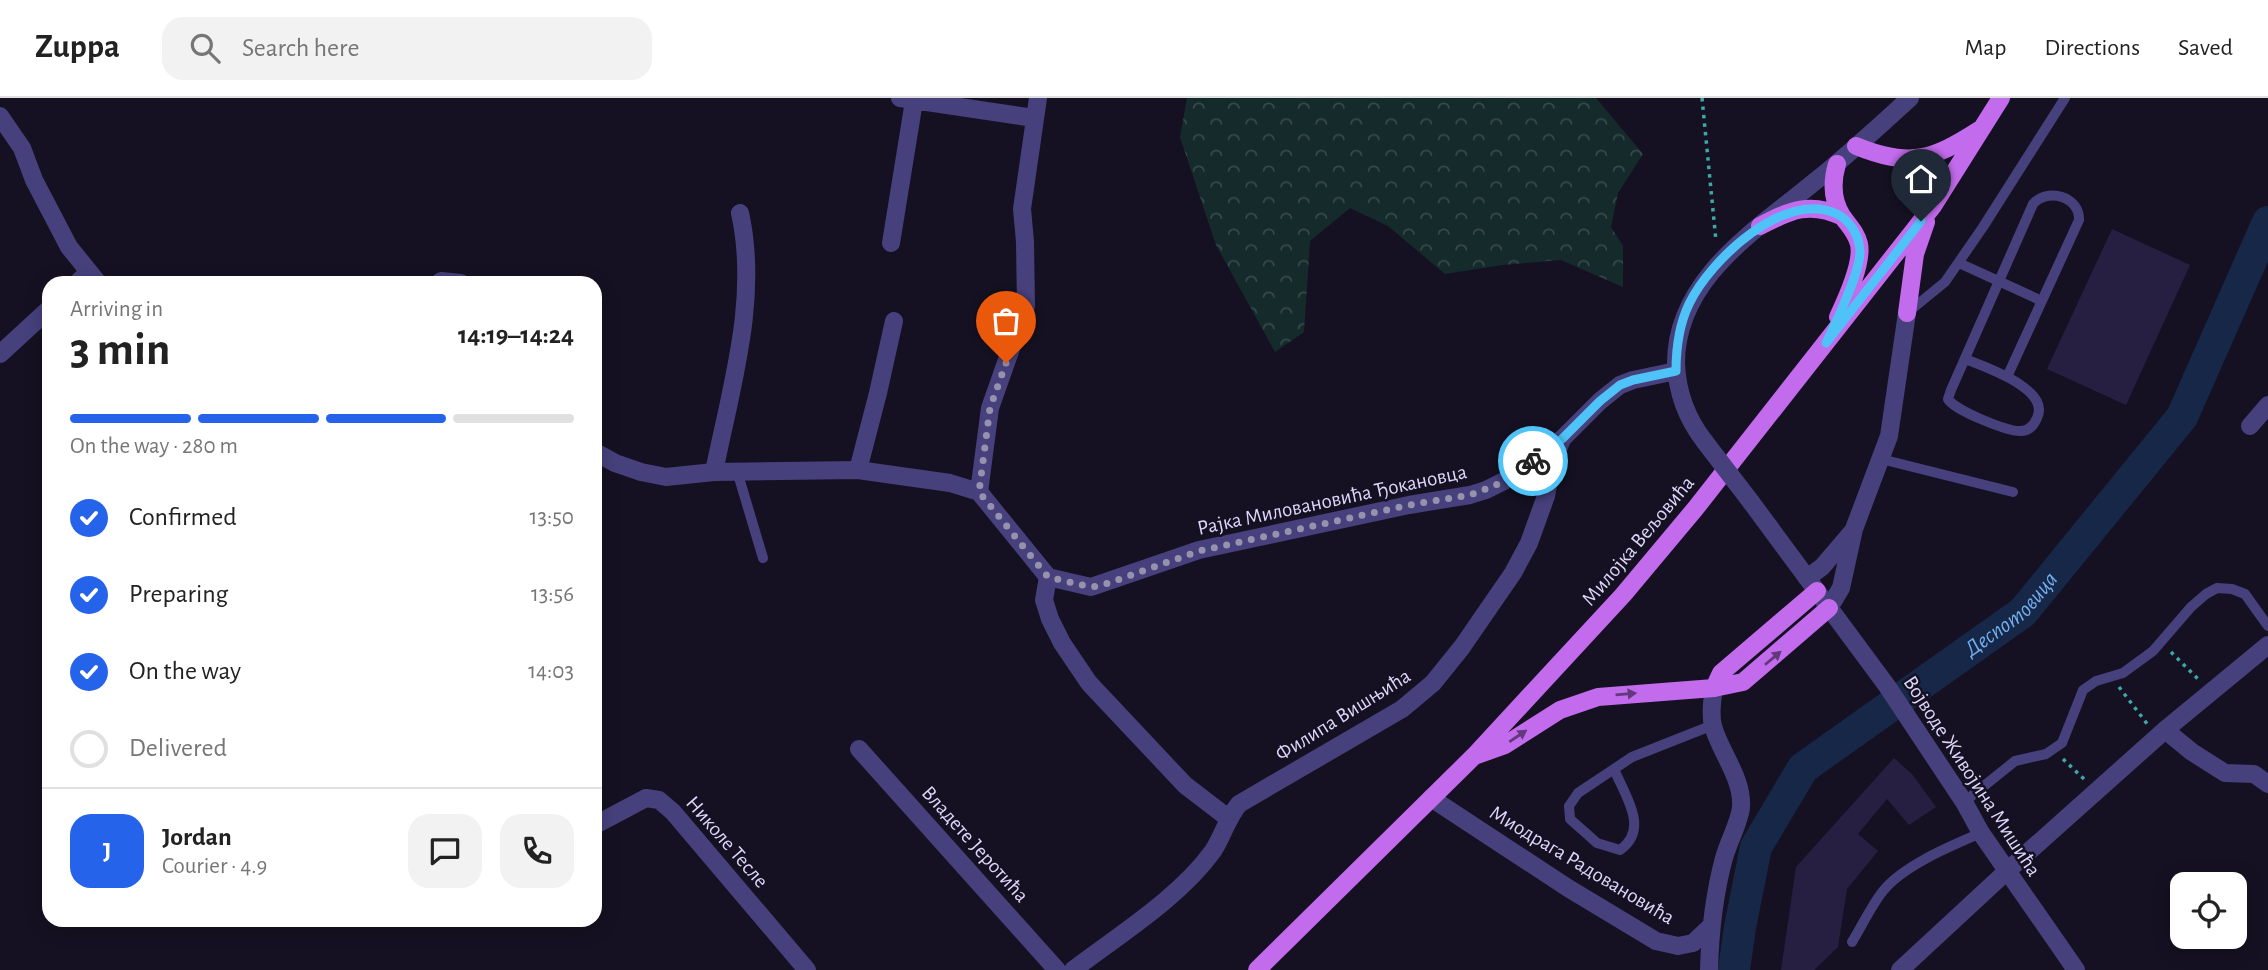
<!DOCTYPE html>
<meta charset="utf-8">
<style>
:root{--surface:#fff;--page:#f2f2f2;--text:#222;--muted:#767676;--line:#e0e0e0;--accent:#2563eb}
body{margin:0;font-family:"Alegreya Sans",sans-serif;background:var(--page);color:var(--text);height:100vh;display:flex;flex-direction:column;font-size:26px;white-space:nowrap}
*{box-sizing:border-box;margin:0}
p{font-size:23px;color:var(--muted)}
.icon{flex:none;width:38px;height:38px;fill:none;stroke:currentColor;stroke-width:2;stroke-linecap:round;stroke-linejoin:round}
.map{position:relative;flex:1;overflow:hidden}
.sheet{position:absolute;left:42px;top:178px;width:560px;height:651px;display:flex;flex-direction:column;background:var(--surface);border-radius:21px;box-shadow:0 4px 18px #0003}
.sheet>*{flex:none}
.buttons{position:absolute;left:2170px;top:774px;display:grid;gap:14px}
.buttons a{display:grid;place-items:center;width:77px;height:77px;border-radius:14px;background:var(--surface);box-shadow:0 4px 18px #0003;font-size:35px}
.pin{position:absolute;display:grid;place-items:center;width:60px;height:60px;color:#fff;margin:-72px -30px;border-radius:50% 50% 50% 0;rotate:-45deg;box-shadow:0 0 7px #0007}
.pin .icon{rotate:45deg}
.courier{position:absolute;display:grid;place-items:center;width:70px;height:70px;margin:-35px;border:5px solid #4fc3f7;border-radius:50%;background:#fff;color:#222;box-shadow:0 2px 9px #0007}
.headline em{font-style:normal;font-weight:700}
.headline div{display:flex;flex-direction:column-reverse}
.headline{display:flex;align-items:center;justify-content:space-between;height:119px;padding:0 28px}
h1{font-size:46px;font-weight:700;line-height:52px}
.bar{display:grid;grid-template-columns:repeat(4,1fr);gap:10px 7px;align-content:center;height:84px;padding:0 28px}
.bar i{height:9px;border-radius:5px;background:var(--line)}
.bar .current{background:var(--accent)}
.bar p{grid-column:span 4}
.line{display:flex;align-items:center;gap:18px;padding:0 28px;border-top:2px solid var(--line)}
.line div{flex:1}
.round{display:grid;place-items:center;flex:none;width:74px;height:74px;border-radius:21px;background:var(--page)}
ol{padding:0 28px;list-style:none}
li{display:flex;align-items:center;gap:21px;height:77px}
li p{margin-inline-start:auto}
li .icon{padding:7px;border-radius:50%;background:var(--accent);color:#fff;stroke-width:4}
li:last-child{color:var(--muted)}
li i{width:38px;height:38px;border:4px solid var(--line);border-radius:50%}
header{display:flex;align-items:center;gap:42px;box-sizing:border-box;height:98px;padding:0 35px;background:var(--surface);border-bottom:2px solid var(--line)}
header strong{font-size:33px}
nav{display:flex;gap:38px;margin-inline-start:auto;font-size:24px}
.search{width:490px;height:63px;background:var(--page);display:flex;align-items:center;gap:18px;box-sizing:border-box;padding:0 24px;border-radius:21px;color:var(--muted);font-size:26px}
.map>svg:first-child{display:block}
.forest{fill:url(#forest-crowns)}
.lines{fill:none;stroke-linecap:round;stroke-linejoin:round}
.river{stroke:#162747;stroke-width:32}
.building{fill:#271f41}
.path{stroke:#3da8a6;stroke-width:3.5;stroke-dasharray:3.5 5;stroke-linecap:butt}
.service{stroke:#46417c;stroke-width:10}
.minor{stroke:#46417c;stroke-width:18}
.tertiary{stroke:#46417c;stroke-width:18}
.primary{stroke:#c36bed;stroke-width:18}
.tertiary-bridge{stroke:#46417c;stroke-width:18}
.oneway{fill:#63397d}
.done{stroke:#9692ae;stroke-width:7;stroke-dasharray:0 12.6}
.route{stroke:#4fc3f7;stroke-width:9}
.labels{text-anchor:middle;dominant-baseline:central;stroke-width:5;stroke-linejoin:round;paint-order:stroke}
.street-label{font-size:21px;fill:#dcd7fa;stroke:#151122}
.water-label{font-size:23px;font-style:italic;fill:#71aeee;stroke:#151122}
</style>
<header>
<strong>Zuppa</strong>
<div class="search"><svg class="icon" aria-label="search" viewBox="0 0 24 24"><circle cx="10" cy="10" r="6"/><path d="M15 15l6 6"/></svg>Search here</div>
<nav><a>Map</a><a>Directions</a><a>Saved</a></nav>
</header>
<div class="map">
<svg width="2268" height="872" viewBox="0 0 2268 872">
<defs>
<pattern id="forest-crowns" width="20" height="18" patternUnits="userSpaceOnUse" patternTransform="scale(1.75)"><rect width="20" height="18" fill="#152b2b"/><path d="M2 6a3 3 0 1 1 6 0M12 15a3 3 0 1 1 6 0" fill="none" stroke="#36494b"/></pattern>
</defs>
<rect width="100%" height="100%" fill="#151122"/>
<path class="forest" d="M1187 0H1596L1643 56 1618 95 1611 129 1623 148V189L1561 162 1502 167 1445 176 1388 128 1350 110 1310 143 1304 234 1275 254 1216 147 1180 39Z"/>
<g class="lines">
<path class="river" id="s1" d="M1734 872 1740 829 1756 749 1803 670 2023 514 2182 319 2268 124"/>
</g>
<path class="building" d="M2112 131 2190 167 2126 307 2047 271Z
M1894 660 1912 676 1936 709 1909 727 1887 701 1858 736 1878 753 1847 791 1838 849 1814 872H1781L1796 769Z"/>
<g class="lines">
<path class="path" d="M1702 0 1716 143
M2171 554 2200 583
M2119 589 2148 627
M2063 661 2085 682"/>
<path class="service" d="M1959 165 2042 203
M1907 215 1945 184 1983 129 2065 0
M1965 261C1985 269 2051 291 2037 320 2034 327 2029 333 2021 333 2008 334 1954 312 1948 301L1951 292 2033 106C2048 89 2080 99 2079 122L2007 279
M1881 361 2013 394
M737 373 763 460
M1614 671C1625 698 1650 731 1620 752L1597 745 1570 721 1569 708 1578 695 1632 659 1713 627
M1964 704 2015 663 2046 656 2062 645 2083 592 2096 583 2123 575 2153 553 2191 509 2206 496 2217 490 2232 491 2245 496 2268 528
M1852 844C1862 828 1871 808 1883 793 1904 767 1951 748 1981 735"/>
<path class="minor" d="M900 0 1034 20
M891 145 914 3
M76 186 88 175
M438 186 441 183 461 185
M0 256 49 211
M2250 328 2268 307
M858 372 878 295 894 223
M714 374C731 289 759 201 740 115
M979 394 990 310 1026 208 1025 144 1022 111 1038 0
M1048 479 1044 502 1050 521 1062 545 1089 585 1185 687 1228 720
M1807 480 1822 469 1852 434
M1829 510 1841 490 1854 431 1889 338 1907 215
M2165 632 2192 654 2225 675 2254 676 2268 686
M859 651 1057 872
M1431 700 1568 790 1656 843 1678 848 1693 845 1711 828
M595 727 646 700 659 702 673 714 807 872
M1073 872C1119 837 1179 800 1213 753 1223 738 1226 722 1239 706L1402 611 1433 585 1462 549 1513 475 1529 445 1546 398 1551 370 1562 341
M1709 872C1710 834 1714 797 1724 760 1728 745 1740 723 1741 709 1743 680 1720 654 1713 628 1710 616 1712 602 1714 590
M1900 872 2007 773"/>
<path class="tertiary" d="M0 18 22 50 34 82 69 149 99 186
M1705 344C1687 321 1677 295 1676 265 1676 181 1755 133 1813 85 1847 58 1878 29 1910 0
M595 354 615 365 641 374 666 379 714 374 858 372 950 385 979 394 1048 479 1091 489 1199 452 1409 407 1470 397 1486 392 1506 382 1535 362 1562 341 1600 303 1620 287 1633 282 1676 273
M1751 404 1887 588 1964 704 1981 735 2076 872
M2007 773 2165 632 2268 547"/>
<path class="primary" d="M1856 48C1910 70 1932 62 1979 32
M1837 66C1832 83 1832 102 1842 118 1849 128 1856 134 1859 146 1863 164 1846 202 1838 219
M1760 128C1791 112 1810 103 1843 119
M1907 215 1915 156 1926 124
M1714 590 1721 575 1817 493
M1477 657 1505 647 1560 612 1598 599 1714 590 1743 584 1829 510
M1257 872 1474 658 1623 497 1695 411 1933 108 2001 0"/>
<path class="tertiary-bridge" d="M1705 344 1751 404"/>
</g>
<defs><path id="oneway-solid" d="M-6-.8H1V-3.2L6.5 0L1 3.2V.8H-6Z" transform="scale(1.75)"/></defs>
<g class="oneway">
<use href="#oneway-solid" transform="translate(1773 560) rotate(-40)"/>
<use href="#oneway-solid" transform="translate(1626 596) rotate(-5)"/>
<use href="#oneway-solid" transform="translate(1518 638) rotate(-34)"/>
</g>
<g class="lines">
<path class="done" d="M1006 265 990 310 979 394 1048 479 1091 489 1103 487 1199 453 1409 407 1470 397 1496 387 1533 363"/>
<path class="route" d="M1533 363 1562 341 1600 303 1620 287 1633 282 1676 273C1676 250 1679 227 1689 206 1710 162 1785 91 1837 116 1851 123 1860 139 1860 155 1859 177 1836 224 1826 245L1921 123"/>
</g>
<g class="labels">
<g class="street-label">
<text transform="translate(1332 402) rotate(-12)">Рајка Миловановића Ђокановца</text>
<text transform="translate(1638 443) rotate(-50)">Милојка Вељовића</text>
<text transform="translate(1343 617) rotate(-32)">Филипа Вишњића</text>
<text transform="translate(1972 678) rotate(57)">Војводе Живојина Мишића</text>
<text transform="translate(727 744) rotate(49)">Николе Тесле</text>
<text transform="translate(975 746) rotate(48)">Владете Јеротића</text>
<text transform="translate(1582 767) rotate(31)">Миодрага Радовановића</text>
</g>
<g class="water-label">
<text stroke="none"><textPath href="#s1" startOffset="476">Деспотовица</textPath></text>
</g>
</g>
</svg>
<div class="buttons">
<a><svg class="icon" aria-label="locate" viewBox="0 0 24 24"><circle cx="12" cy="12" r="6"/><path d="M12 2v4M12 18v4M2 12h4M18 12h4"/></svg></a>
</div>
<div class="pin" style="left:1006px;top:265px;background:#ea580c"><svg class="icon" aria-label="bag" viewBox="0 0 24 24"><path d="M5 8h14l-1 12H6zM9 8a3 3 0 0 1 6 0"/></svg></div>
<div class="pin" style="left:1921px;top:123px;background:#1f2937"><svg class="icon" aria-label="home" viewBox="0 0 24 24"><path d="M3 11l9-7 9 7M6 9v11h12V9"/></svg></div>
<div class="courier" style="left:1533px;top:363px"><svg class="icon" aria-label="bike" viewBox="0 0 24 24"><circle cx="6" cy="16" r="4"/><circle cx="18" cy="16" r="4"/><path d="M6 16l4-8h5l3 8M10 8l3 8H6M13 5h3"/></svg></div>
<section class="sheet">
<div class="headline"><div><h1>3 min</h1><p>Arriving in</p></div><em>14:19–14:24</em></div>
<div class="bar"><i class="current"></i><i class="current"></i><i class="current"></i><i></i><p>On the way · 280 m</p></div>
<ol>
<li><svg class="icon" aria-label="check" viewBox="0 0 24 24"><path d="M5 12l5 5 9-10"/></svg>Confirmed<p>13:50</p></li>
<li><svg class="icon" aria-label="check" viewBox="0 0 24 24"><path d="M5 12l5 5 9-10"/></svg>Preparing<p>13:56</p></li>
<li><svg class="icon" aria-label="check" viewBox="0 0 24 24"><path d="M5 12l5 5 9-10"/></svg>On the way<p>14:03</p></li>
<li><i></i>Delivered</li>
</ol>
<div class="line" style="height:126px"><b class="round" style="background:var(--accent);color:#fff">J</b><div><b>Jordan</b><p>Courier · 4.9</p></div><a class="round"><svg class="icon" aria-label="chat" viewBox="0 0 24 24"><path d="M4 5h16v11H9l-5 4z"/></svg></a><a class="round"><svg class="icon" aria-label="phone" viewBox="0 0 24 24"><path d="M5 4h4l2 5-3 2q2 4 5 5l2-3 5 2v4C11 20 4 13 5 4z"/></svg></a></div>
</section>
</div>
